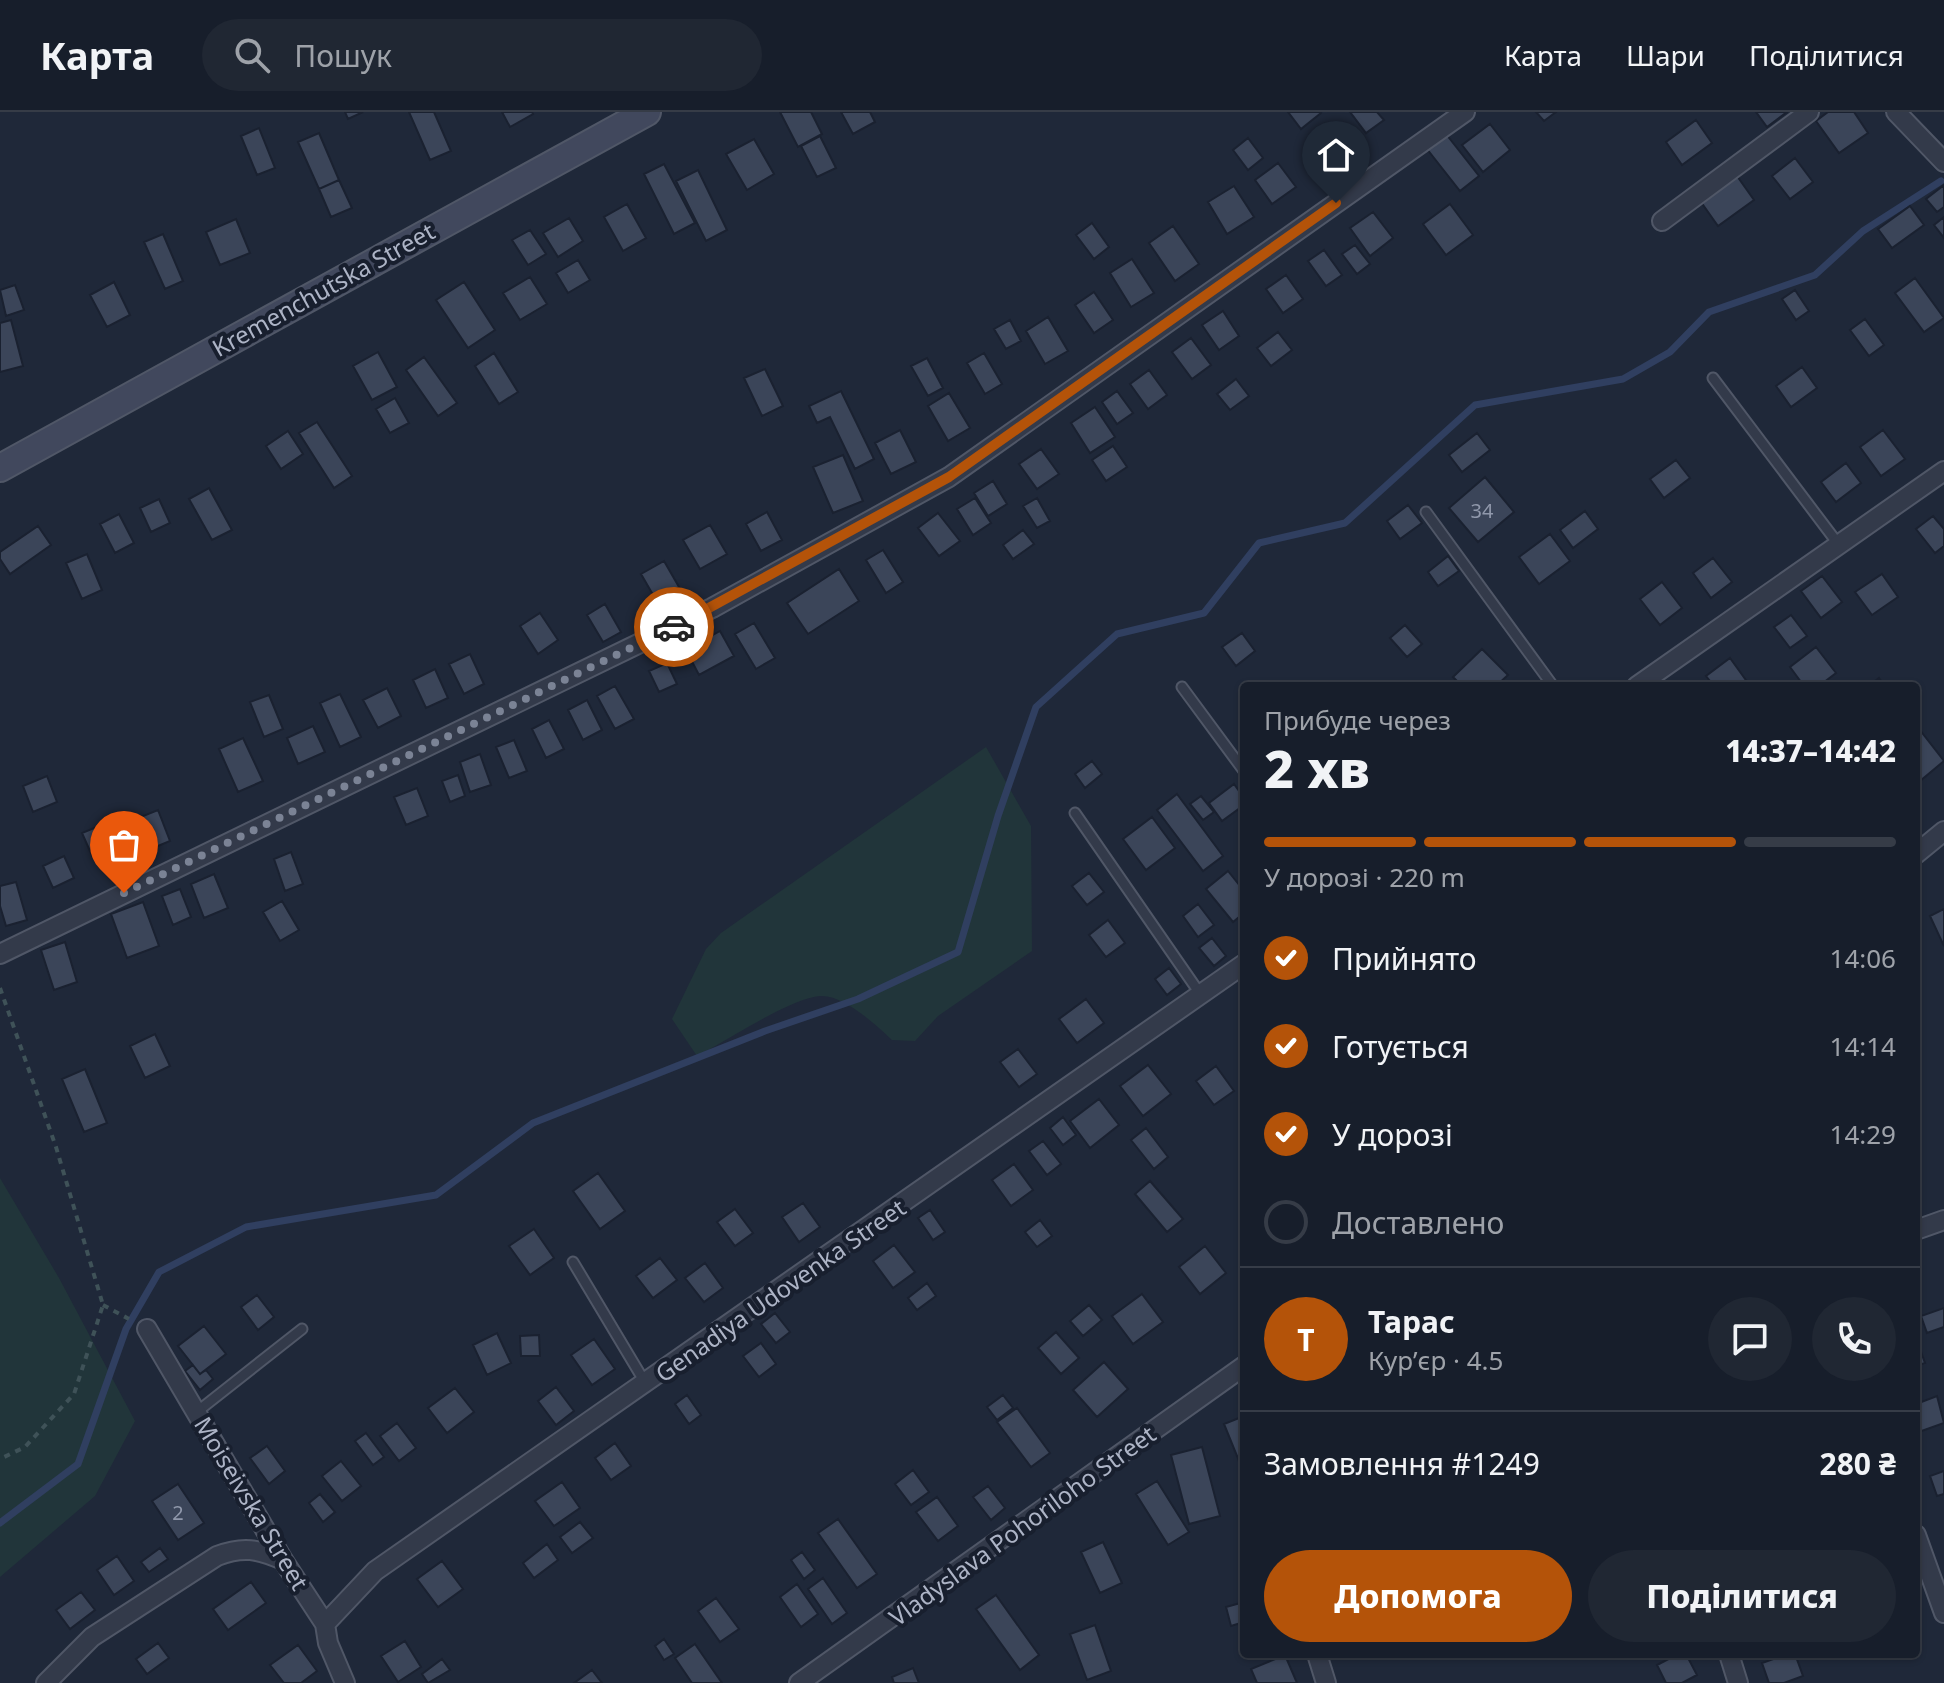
<!DOCTYPE html>
<html lang="uk">
<meta charset="utf-8">
<style>
:root{--surface:#171e2b;--page:#202733;--text:#f1f3f6;--muted:#9ea2a9;--line:#363c47;--accent:#b45309}
body{margin:0;font-family:"Noto Sans",sans-serif;background:var(--page);color:var(--text);height:100vh;display:flex;flex-direction:column;font-size:30px;white-space:nowrap}
*{box-sizing:border-box;margin:0}
p{font-size:26px;color:var(--muted)}
.icon{flex:none;width:44px;height:44px;fill:none;stroke:currentColor;stroke-width:2;stroke-linecap:round;stroke-linejoin:round}
.map{position:relative;flex:1;overflow:hidden}
.drawer{position:absolute;left:1240px;top:570px;width:680px;height:976px;display:flex;flex-direction:column;background:var(--surface);border-radius:8px;box-shadow:0 2px 6px #0004,0 0 0 2px var(--line)}
.drawer>*{flex:none}
.pin{position:absolute;display:grid;place-items:center;width:68px;height:68px;color:#fff;margin:-82px -34px;border-radius:50% 50% 50% 0;rotate:-45deg;box-shadow:0 0 8px #0007}
.pin .icon{rotate:45deg}
.courier{position:absolute;display:grid;place-items:center;width:80px;height:80px;margin:-40px;border:6px solid #b45309;border-radius:50%;background:#fff;color:#222;box-shadow:0 2px 10px #0007}
.head em{font-style:normal;font-weight:800}
.head div{display:flex;flex-direction:column-reverse}
.head{display:flex;align-items:center;justify-content:space-between;height:136px;padding:0 24px}
h1{font-size:52px;font-weight:800;line-height:60px}
.bar{display:grid;grid-template-columns:repeat(4,1fr);gap:12px 8px;align-content:center;height:96px;padding:0 24px}
.bar i{height:10px;border-radius:6px;background:var(--line)}
.bar .selected{background:var(--accent)}
.bar p{grid-column:span 4}
.line{display:flex;align-items:center;gap:20px;padding:0 24px;border-top:2px solid var(--line)}
.line div{flex:1}
.round{display:grid;place-items:center;flex:none;width:84px;height:84px;border-radius:42px;background:var(--page)}
ol{padding:0 24px;list-style:none}
li{display:flex;align-items:center;gap:24px;height:88px}
li p{margin-inline-start:auto}
li .icon{padding:8px;border-radius:50%;background:var(--accent);color:#fff;stroke-width:4}
li:last-child{color:var(--muted)}
li i{width:44px;height:44px;border:4px solid var(--line);border-radius:50%}
.action{display:flex;gap:16px;margin-top:auto;padding:16px 24px}
.action a{flex:1;height:92px;border-radius:48px;background:var(--accent);color:#fff;font-size:32px;font-weight:800;line-height:92px;text-align:center}
.action a+a{background:var(--page);color:var(--text)}
header{display:flex;align-items:center;gap:48px;box-sizing:border-box;height:112px;padding:0 40px;background:var(--surface);border-bottom:2px solid var(--line)}
header strong{font-size:38px}
nav{display:flex;gap:44px;margin-inline-start:auto;font-size:28px}
.search{width:560px;height:72px;background:var(--page);display:flex;align-items:center;gap:20px;box-sizing:border-box;padding:0 28px;border-radius:44px;color:var(--muted);font-size:30px}
.map>svg:first-child{display:block}
.green{fill:#21353a}
.lines{fill:none;stroke-linecap:round;stroke-linejoin:round}
.stream{stroke:#303f60;stroke-width:7}
.building{fill:#3b4559;stroke:#1a2130;stroke-width:2}
.lane-casing{stroke:#505767;stroke-width:13}
.street-casing{stroke:#505767;stroke-width:22}
.secondary-casing{stroke:#505767;stroke-width:30}
.path{stroke:#3f5258;stroke-width:4;stroke-dasharray:6 6;stroke-linecap:butt}
.lane{stroke:#333a4a;stroke-width:9}
.street{stroke:#333a4a;stroke-width:18}
.secondary{stroke:#41485d;stroke-width:26}
.done{stroke:#7b8395;stroke-width:8;stroke-dasharray:0 14.4}
.route{stroke:#b45309;stroke-width:10}
.labels{text-anchor:middle;dominant-baseline:central;stroke-width:8;stroke-linejoin:round;paint-order:stroke}
.number-label{font-size:20px;fill:#9098ab}
.street-label{font-size:24px;fill:#adb4c6;stroke:#181f2e}
</style>
<header>
<strong>Карта</strong>
<div class="search"><svg class="icon" aria-label="search" viewBox="0 0 24 24"><circle cx="10" cy="10" r="6"/><path d="M15 15l6 6"/></svg>Пошук</div>
<nav><a>Карта</a><a>Шари</a><a>Поділитися</a></nav>
</header>
<div class="map">
<svg width="1944" height="1571" viewBox="0 0 1944 1571">
<rect width="100%" height="100%" fill="#1f2839"/>
<path class="green" d="M986 635 1031 714 1032 839 938 904 915 929 892 928C876 913 843 882 820 884 791 886 726 929 697 944L672 907 706 837 721 821Z
M0 1066 59 1166 135 1309 95 1384 0 1465Z"/>
<g class="lines">
<path class="stream" d="M0 1411 78 1352 126 1217 159 1160 246 1115 436 1083 533 1011 765 919 858 887 958 840 998 704 1036 595 1117 522 1204 501 1259 431 1345 411 1475 293 1623 267 1670 240 1709 200 1815 163 1863 119 1941 69"/>
</g>
<path class="building" d="M345 0H363L348 7Z
M409 0H434L451 39 430 48Z
M502 0H532L533 2 510 15Z
M780 0H811L822 22 798 35Z
M841 0H870L875 10 853 22Z
M1288 0H1320L1321 1 1301 17Z
M1350 0H1377L1384 8 1366 21Z
M1536 0H1556L1544 9Z
M1756 0H1787L1767 15Z
M1828 0H1854L1868 21 1839 41 1816 9Z
M1696 8 1712 31 1682 53 1666 30Z
M1490 12 1510 38 1483 60 1462 33Z
M259 16 275 56 257 63 241 24Z
M319 21 339 68 319 77 298 30Z
M1446 22 1479 64 1460 79 1427 37Z
M820 24 836 56 817 65 801 34Z
M1248 26 1263 46 1248 58 1233 38Z
M754 27 774 62 747 78 726 42Z
M1795 46 1813 70 1790 87 1772 64Z
M1278 51 1296 75 1272 92 1255 68Z
M664 52 695 111 674 122 644 62Z
M698 58 727 118 706 129 676 69Z
M1737 64 1754 88 1718 114 1701 90Z
M339 68 352 96 331 105 319 77Z
M1944 73V95L1937 100 1926 87Z
M1234 74 1254 105 1227 122 1208 90Z
M627 92 646 126 623 139 604 105Z
M1450 92 1473 123 1446 143 1423 112Z
M1910 94 1924 113 1892 136 1878 117Z
M1373 100 1393 126 1370 144 1350 116Z
M1944 105V126L1934 113Z
M569 106 583 129 558 145 543 121Z
M236 107 250 141 220 153 206 120Z
M1092 111 1109 135 1094 147 1076 123Z
M1173 114 1199 152 1175 169 1149 131Z
M530 118 546 142 528 153 512 128Z
M163 122 183 169 165 177 144 130Z
M1355 133 1370 152 1357 162 1342 142Z
M1324 138 1342 163 1326 174 1308 149Z
M1132 147 1154 181 1131 195 1110 161Z
M578 148 590 168 568 181 556 161Z
M1286 163 1303 187 1283 201 1266 177Z
M530 165 547 192 520 208 503 181Z
M1915 166 1944 206 1924 220 1895 181Z
M114 170 130 203 107 215 90 183Z
M464 170 495 218 468 236 436 188Z
M15 173 24 198 6 204 0 178Z
M1795 178 1809 199 1796 208 1782 187Z
M1094 180 1113 208 1094 221 1075 193Z
M1223 199 1239 224 1219 238 1202 213Z
M1048 205 1068 239 1045 252 1026 219Z
M1865 207 1884 233 1869 244 1850 218Z
M11 208 23 254 0 260V211Z
M1010 208 1021 229 1006 237 994 217Z
M1278 220 1292 238 1271 254 1257 236Z
M1191 226 1211 253 1192 267 1172 240Z
M378 240 397 275 372 288 353 254Z
M494 241 518 280 499 292 475 254Z
M984 241 1002 272 985 282 967 251Z
M424 245 457 291 438 304 406 258Z
M927 246 943 276 928 284 911 254Z
M1802 255 1817 276 1791 295 1776 274Z
M765 257 783 294 762 304 744 266Z
M1149 258 1167 283 1148 297 1130 272Z
M1236 267 1249 284 1230 298 1217 282Z
M841 279 874 347 855 357 830 305 817 311 809 294Z
M1117 279 1133 301 1117 312 1102 290Z
M949 281 970 316 948 329 928 294Z
M395 286 409 311 390 321 376 297Z
M1095 295 1115 325 1090 341 1071 311Z
M317 310 352 364 334 376 299 321Z
M900 318 916 350 891 362 875 331Z
M1883 318 1905 347 1881 364 1860 335Z
M288 319 303 342 281 357 266 334Z
M1477 321 1490 338 1462 360 1449 343Z
M1113 334 1127 355 1106 369 1092 348Z
M1041 337 1059 362 1037 377 1019 352Z
M843 343 863 389 833 401 813 355Z
M1676 348 1690 366 1664 386 1650 367Z
M1846 351 1861 371 1836 390 1821 370Z
M1485 365 1514 400 1478 430 1449 396Z
M993 369 1007 392 988 404 974 381Z
M209 376 232 418 212 428 189 387Z
M975 386 991 411 973 423 957 397Z
M1037 386 1050 409 1037 416 1023 394Z
M159 387 170 411 151 420 140 396Z
M1408 393 1422 411 1400 427 1387 409Z
M1585 399 1598 417 1573 436 1560 418Z
M767 400 782 428 761 439 746 412Z
M938 401 960 429 939 444 918 416Z
M119 402 134 431 115 441 100 412Z
M1933 404 1944 417V434L1935 441 1916 417Z
M710 413 727 442 700 457 683 428Z
M38 414 51 433 10 462 0 447V440Z
M1023 418 1034 432 1013 447 1003 433Z
M1550 422 1570 449 1539 472 1519 445Z
M883 438 903 470 886 481 866 448Z
M87 442 102 478 82 487 66 451Z
M1448 444 1459 459 1438 474 1428 460Z
M1713 446 1732 470 1711 486 1693 461Z
M664 449 679 475 656 488 641 462Z
M839 457 859 489 808 522 787 491Z
M1882 462 1898 485 1872 503 1855 480Z
M1822 464 1842 490 1821 506 1801 479Z
M1662 470 1682 496 1660 513 1640 487Z
M605 492 621 520 603 530 587 503Z
M540 501 558 528 538 542 520 514Z
M1791 503 1807 524 1790 536 1774 515Z
M754 511 775 546 756 557 735 522Z
M1405 513 1422 532 1407 545 1390 526Z
M720 519 734 544 699 563 686 538Z
M1242 521 1255 539 1236 554 1222 535Z
M1816 535 1836 561 1819 574H1804L1790 555Z
M1482 537 1508 563 1496 574H1462L1453 565Z
M470 542 484 572 464 582 449 552Z
M1730 546 1748 571 1714 574 1706 564Z
M667 551 677 572 659 580 649 559Z
M435 557 448 586 426 596 413 568Z
M1879 566 1885 574H1869Z
M615 574 634 607 615 617 597 584Z
M387 576 401 604 378 616 363 588Z
M340 582 361 625 340 635 320 591Z
M269 583 283 617 264 625 250 590Z
M587 588 602 618 583 628 568 598Z
M549 608 564 637 546 646 532 617Z
M1916 613 1944 649 1920 669 1916 664Z
M313 614 325 640 298 652 287 626Z
M243 626 263 669 238 680 219 637Z
M514 628 527 659 509 666 496 635Z
M480 642 491 673 470 680 460 650Z
M1092 649 1102 662 1085 676 1075 662Z
M458 663 465 684 450 690 442 669Z
M47 664 57 690 33 700 23 674Z
M1234 672 1244 686V693L1222 709 1209 691Z
M417 676 428 704 406 713 394 685Z
M1177 682 1223 744 1203 759 1157 698Z
M1201 684 1214 700 1203 708 1190 692Z
M158 698 170 729 146 739 133 708Z
M1152 705 1175 736 1146 758 1123 727Z
M106 711 116 737 93 746 82 721Z
M291 740 303 772 285 779 274 747Z
M64 744 74 766 53 776 43 754Z
M1228 759 1244 779V801L1233 810 1206 777Z
M1089 761 1104 780 1087 793 1072 774Z
M214 762 228 796 204 806 191 772Z
M16 770 27 808 6 814 0 794V774Z
M180 777 191 805 173 813 162 784Z
M282 789 299 818 280 829 263 800Z
M143 790 159 834 127 846 111 802Z
M1198 792 1214 813 1198 825 1183 804Z
M1944 797V834L1930 804Z
M1108 808 1125 831 1106 845 1089 823Z
M1212 826 1226 844 1214 854 1199 836Z
M65 830 77 870 54 878 41 838Z
M1169 856 1181 872 1167 883 1155 867Z
M1086 887 1104 911 1077 931 1059 907Z
M155 922 170 954 145 966 130 934Z
M1018 937 1037 962 1019 975 1000 950Z
M1148 953 1171 982 1143 1004 1120 974Z
M1216 954 1234 979 1214 993 1196 969Z
M85 957 107 1011 84 1020 62 967Z
M1099 987 1119 1013 1090 1036 1070 1009Z
M1063 1005 1076 1023 1063 1033 1050 1016Z
M1146 1016 1168 1045 1154 1057 1131 1028Z
M1043 1029 1061 1052 1047 1063 1029 1039Z
M1014 1052 1033 1078 1011 1094 992 1068Z
M598 1061 625 1099 600 1117 573 1079Z
M1150 1069 1183 1107 1167 1120 1135 1082Z
M803 1091 820 1115 799 1130 782 1105Z
M735 1097 753 1121 735 1134 717 1110Z
M930 1098 945 1120 933 1128 918 1106Z
M1040 1108 1052 1124 1037 1135 1025 1120Z
M534 1117 554 1146 530 1163 509 1134Z
M894 1133 915 1160 893 1176 873 1149Z
M1205 1134 1226 1161 1200 1182 1179 1155Z
M660 1146 677 1168 653 1186 636 1164Z
M705 1151 723 1176 704 1190 685 1166Z
M927 1171 936 1184 917 1198 908 1186Z
M1142 1182 1163 1210 1133 1232 1112 1204Z
M257 1183 274 1205 258 1218 241 1195Z
M1089 1193 1102 1208 1083 1224 1070 1209Z
M1944 1196V1215L1927 1221 1921 1204Z
M775 1201 790 1220 776 1231 761 1212Z
M204 1214 226 1242 200 1262 178 1234Z
M1056 1220 1079 1246 1061 1262 1038 1236Z
M497 1221 511 1251 487 1263 473 1233Z
M539 1223 540 1244H521L520 1224Z
M1916 1226 1925 1251 1916 1254Z
M594 1227 615 1257 592 1273 571 1243Z
M761 1231 776 1252 759 1265 743 1244Z
M1104 1250 1128 1277 1097 1305 1073 1278Z
M193 1253 200 1262 206 1258 213 1267 200 1278 185 1259Z
M556 1275 574 1299 556 1313 538 1289Z
M455 1276 474 1300 447 1321 428 1296Z
M687 1283 701 1303 689 1312 675 1292Z
M1003 1283 1013 1296 997 1308 987 1295Z
M1937 1284 1944 1311 1916 1321V1292Z
M1017 1296 1050 1341 1031 1355 997 1310Z
M1244 1304V1347L1239 1349 1224 1312Z
M397 1311 416 1336 399 1349 380 1324Z
M366 1321 384 1345 373 1353 355 1329Z
M615 1331 631 1354 611 1368 595 1346Z
M267 1334 285 1359 269 1372 250 1346Z
M1202 1335 1220 1404 1189 1412 1171 1343Z
M341 1349 361 1374 342 1389 322 1364Z
M913 1358 929 1380 911 1393 895 1372Z
M1944 1359V1382L1937 1384 1930 1364Z
M1157 1369 1189 1420 1168 1433 1136 1382Z
M562 1370 580 1396 554 1414 535 1389Z
M178 1372 204 1411 178 1428 152 1389Z
M988 1374 1005 1396 991 1408 973 1385Z
M320 1382 335 1400 323 1410 309 1391Z
M937 1385 958 1414 938 1429 916 1400Z
M838 1407 877 1462 857 1476 818 1421Z
M580 1410 593 1426 572 1441 560 1425Z
M1103 1430 1122 1471 1100 1481 1081 1440Z
M547 1432 558 1448 534 1466 523 1451Z
M160 1436 168 1447 149 1460 141 1450Z
M802 1440 815 1458 804 1467 791 1448Z
M117 1444 134 1469 114 1483 97 1458Z
M442 1449 463 1477 438 1495 417 1467Z
M823 1466 847 1501 832 1512 808 1477Z
M251 1470 266 1491 228 1518 213 1497Z
M797 1472 818 1502 801 1515 780 1485Z
M81 1480 95 1498 70 1517 56 1498Z
M996 1483 1039 1543 1020 1558 976 1497Z
M716 1486 739 1517 720 1530 698 1499Z
M1244 1490V1510L1231 1514 1226 1495Z
M1095 1513 1111 1559 1087 1568 1070 1522Z
M664 1527 674 1542 664 1548 655 1534Z
M405 1529 421 1555 398 1570 381 1544Z
M158 1531 169 1546 147 1562 136 1547Z
M695 1532 722 1571H692L675 1546Z
M298 1533 317 1559 301 1571H284L270 1553Z
M1678 1542H1686L1697 1563 1682 1571H1666L1657 1553Z
M1788 1542H1795L1803 1564 1784 1571H1769L1762 1551Z
M1285 1543 1297 1571H1257L1251 1557Z
M442 1547 450 1558 428 1571 422 1562Z
M913 1556 919 1571H894L892 1565Z
M592 1558 602 1571H574Z"/>
<g class="lines">
<g class="lane-casing">
<path id="lane" d="M1713 266 1839 433
M1426 400 1553 574
M1182 575 1244 659
M1075 701 1201 883
M573 1150 646 1272
M198 1299 302 1217"/>
</g>
<g class="street-casing">
<path id="street" d="M1896 0 1944 50
M1662 109 1809 0
M1637 574 1944 359
M1916 742 1944 719
M0 842 712 496 949 365 1465 0
M1916 1118 1944 1108
M147 1217 283 1448 325 1512 328 1531 345 1571
M1916 1423 1944 1501
M325 1512 375 1459 1244 852
M1317 1542 1326 1571
M1729 1542 1738 1571
M46 1571 92 1525 217 1444C243 1434 258 1437 283 1448
M799 1571 1244 1254"/>
</g>
<g class="secondary-casing">
<path id="secondary" d="M0 356 647 0"/>
</g>
<path class="path" d="M0 876 56 1035 103 1193 74 1282 25 1335 0 1347
M103 1193 129 1207"/>
<use href="#lane" class="lane"/>
<use href="#street" class="street"/>
<use href="#secondary" class="secondary"/>
</g>
<g class="lines">
<path class="done" d="M124 781 674 515"/>
<path class="route" d="M674 515 949 365 1336 91"/>
</g>
<g class="labels">
<g class="number-label">
<text x="1482" y="398">34</text>
<text x="178" y="1400">2</text>
</g>
<g class="street-label">
<text transform="translate(323 177) rotate(-29)">Kremenchutska Street</text>
<text transform="translate(780 1178) rotate(-35)">Genadiya Udovenka Street</text>
<text transform="translate(252 1391) rotate(59)">Moiseivska Street</text>
<text transform="translate(1022 1413) rotate(-36)">Vladyslava Pohoriloho Street</text>
</g>
</g>
</svg>
<div class="pin" style="left:124px;top:781px;background:#ea580c"><svg class="icon" aria-label="bag" viewBox="0 0 24 24"><path d="M5 8h14l-1 12H6zM9 8a3 3 0 0 1 6 0"/></svg></div>
<div class="pin" style="left:1336px;top:91px;background:#1f2937"><svg class="icon" aria-label="home" viewBox="0 0 24 24"><path d="M3 11l9-7 9 7M6 9v11h12V9"/></svg></div>
<div class="courier" style="left:674px;top:515px"><svg class="icon" aria-label="car" viewBox="0 0 24 24"><path d="M5 17H2v-5l4-1 3-4h7l3 4 3 1v5h-3M9 17h6M6 11h13"/><circle cx="7" cy="17" r="2"/><circle cx="17" cy="17" r="2"/></svg></div>
<section class="drawer">
<div class="head"><div><h1>2 хв</h1><p>Прибуде через</p></div><em>14:37–14:42</em></div>
<div class="bar"><i class="selected"></i><i class="selected"></i><i class="selected"></i><i></i><p>У дорозі · 220 m</p></div>
<ol>
<li><svg class="icon" aria-label="check" viewBox="0 0 24 24"><path d="M5 12l5 5 9-10"/></svg>Прийнято<p>14:06</p></li>
<li><svg class="icon" aria-label="check" viewBox="0 0 24 24"><path d="M5 12l5 5 9-10"/></svg>Готується<p>14:14</p></li>
<li><svg class="icon" aria-label="check" viewBox="0 0 24 24"><path d="M5 12l5 5 9-10"/></svg>У дорозі<p>14:29</p></li>
<li><i></i>Доставлено</li>
</ol>
<div class="line" style="height:144px"><b class="round" style="background:var(--accent);color:#fff">Т</b><div><b>Тарас</b><p>Кур’єр · 4.5</p></div><a class="round"><svg class="icon" aria-label="chat" viewBox="0 0 24 24"><path d="M4 5h16v11H9l-5 4z"/></svg></a><a class="round"><svg class="icon" aria-label="phone" viewBox="0 0 24 24"><path d="M5 4h4l2 5-3 2q2 4 5 5l2-3 5 2v4C11 20 4 13 5 4z"/></svg></a></div>
<div class="line" style="height:104px"><div>Замовлення #1249</div><b>280 ₴</b></div>
<div class="action"><a>Допомога</a><a>Поділитися</a></div>
</section>
</div>
